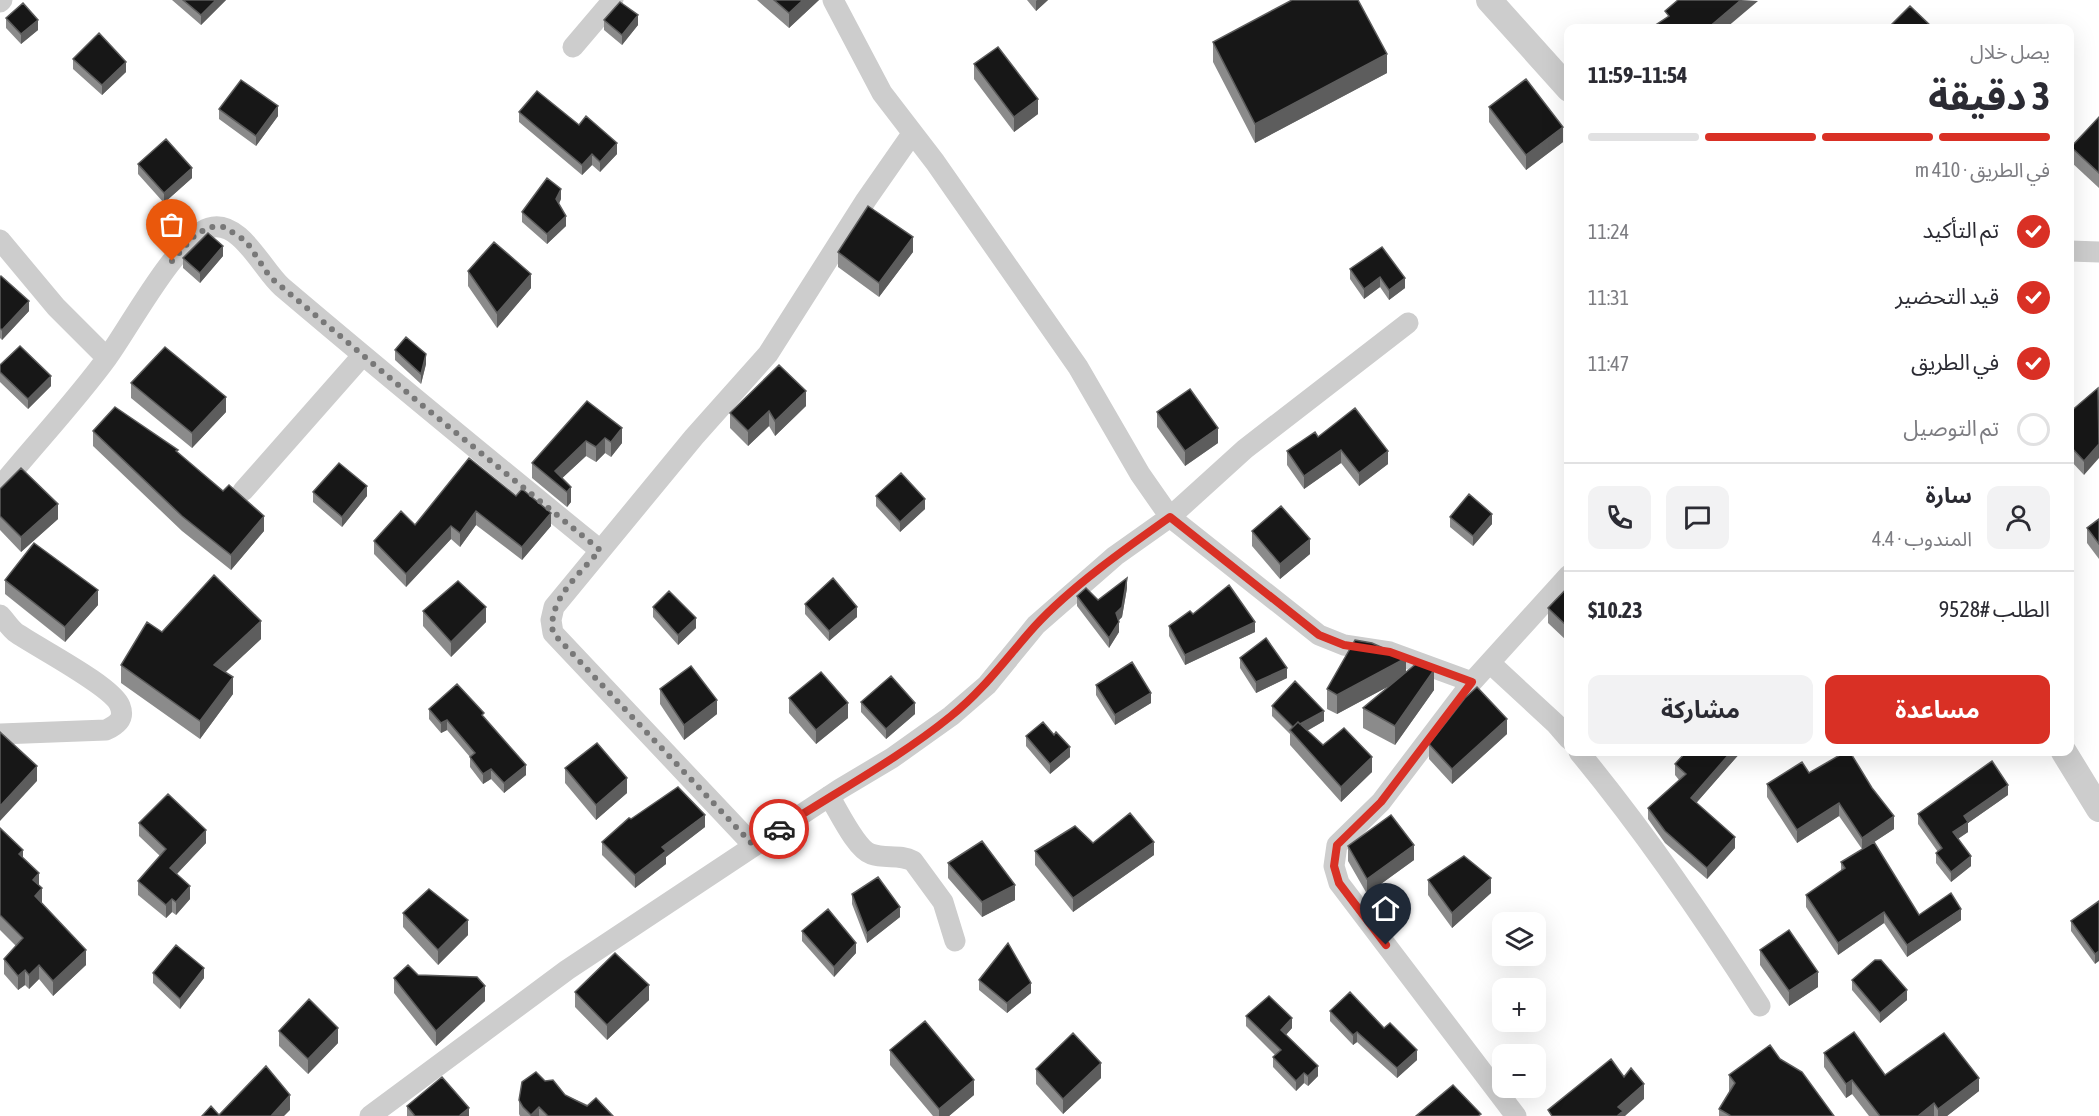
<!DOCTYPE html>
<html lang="ar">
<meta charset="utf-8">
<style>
:root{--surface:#fff;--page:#f2f2f3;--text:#2b2b33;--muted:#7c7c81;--line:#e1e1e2;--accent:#d93025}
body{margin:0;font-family:"Asap Condensed","Noto Sans Arabic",sans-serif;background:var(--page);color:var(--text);direction:rtl;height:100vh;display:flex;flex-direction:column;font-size:22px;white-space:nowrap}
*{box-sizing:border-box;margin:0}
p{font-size:20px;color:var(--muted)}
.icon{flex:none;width:33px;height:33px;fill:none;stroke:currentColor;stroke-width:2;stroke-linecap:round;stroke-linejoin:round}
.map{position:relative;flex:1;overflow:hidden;direction:ltr}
.sheet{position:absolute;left:1564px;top:24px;width:510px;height:732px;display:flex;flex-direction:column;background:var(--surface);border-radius:12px;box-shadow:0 6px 24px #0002;direction:rtl}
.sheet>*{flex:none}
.controls{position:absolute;left:1492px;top:912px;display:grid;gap:12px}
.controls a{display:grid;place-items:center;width:54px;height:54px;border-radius:12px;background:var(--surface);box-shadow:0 6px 24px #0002;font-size:30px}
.pin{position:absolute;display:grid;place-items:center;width:51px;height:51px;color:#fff;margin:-62px -26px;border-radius:50% 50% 50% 0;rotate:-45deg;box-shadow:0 0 6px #0007}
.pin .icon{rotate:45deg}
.courier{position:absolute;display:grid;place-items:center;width:60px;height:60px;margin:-30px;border:4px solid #d93025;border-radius:50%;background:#fff;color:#222;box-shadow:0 2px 8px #0007}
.summary em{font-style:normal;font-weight:700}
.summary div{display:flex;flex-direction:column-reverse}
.summary{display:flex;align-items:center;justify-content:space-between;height:102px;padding:0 24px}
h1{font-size:39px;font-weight:700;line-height:45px}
.bar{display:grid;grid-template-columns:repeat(4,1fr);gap:9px 6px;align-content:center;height:72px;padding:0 24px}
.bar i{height:8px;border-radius:4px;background:var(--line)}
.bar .on{background:var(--accent)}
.bar p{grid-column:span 4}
.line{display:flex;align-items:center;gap:15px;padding:0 24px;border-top:2px solid var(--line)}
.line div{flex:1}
.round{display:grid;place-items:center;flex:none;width:63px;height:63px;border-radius:12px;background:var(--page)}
ol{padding:0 24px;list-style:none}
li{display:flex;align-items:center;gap:18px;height:66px}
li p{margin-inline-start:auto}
li .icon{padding:6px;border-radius:50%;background:var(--accent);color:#fff;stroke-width:4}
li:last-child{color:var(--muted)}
li i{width:33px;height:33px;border:3px solid var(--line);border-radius:50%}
.action{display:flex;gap:12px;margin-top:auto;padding:12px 24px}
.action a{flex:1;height:69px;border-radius:12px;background:var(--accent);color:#fff;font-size:24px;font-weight:700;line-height:69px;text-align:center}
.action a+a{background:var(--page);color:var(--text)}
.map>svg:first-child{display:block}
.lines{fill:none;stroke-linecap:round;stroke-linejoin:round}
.minor{stroke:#cdcdcd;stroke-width:21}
.tertiary{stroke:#cdcdcd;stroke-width:26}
.wall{fill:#8b8b8b}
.shaded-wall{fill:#5d5d5d}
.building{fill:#171717;stroke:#5d5d5d;stroke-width:1.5}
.done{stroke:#787878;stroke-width:6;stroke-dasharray:0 10.8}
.route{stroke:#d93025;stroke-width:8}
</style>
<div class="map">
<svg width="2099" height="1116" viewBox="0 0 2099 1116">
<rect width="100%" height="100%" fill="#fff"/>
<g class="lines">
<path class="minor" d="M833 0 882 93 935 162 1078 367 1140 474 1170 517 1319 635 1344 645 1390 652 1472 682 1569 575
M0 2 2 0
M573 47 613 0
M0 240 56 307 107 358
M2070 251 2099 252
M0 487C35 444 74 403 107 358 129 328 177 238 209 228 240 218 263 271 282 287 387 376 493 463 600 550
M243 491 363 355
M0 615C5 620 9 627 15 632 36 647 113 686 120 706 125 719 117 725 106 730L0 734
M1490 663 1556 724 1569 739
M1472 682 1381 802 1337 845 1334 866 1339 883 1516 1116
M1579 752C1645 832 1704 918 1760 1006
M829 796C838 810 856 849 871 854 885 859 900 854 913 861L943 902 955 941
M754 846 553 633 551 620 554 607 694 437 768 354 866 200 912 134
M370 1116 567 970 840 789 892 758 951 716 987 685 1036 625 1115 556 1170 517 1245 449 1408 323"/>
<path class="tertiary" d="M1489 0 1569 89
M2064 752 2099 809"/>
</g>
<path class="wall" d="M172 0H226L201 25Z
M757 0H819L789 28Z
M1027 0H1048L1036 11Z
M6 18 38 30 21 44 6 28Z
M604 20 638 25 622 45 604 30Z
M1213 42 1387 73 1255 143 1213 62Z
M73 59 126 72 102 95 73 69Z
M974 64 1038 114 1014 132 974 79Z
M1489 107 1563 142 1526 170 1489 122Z
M219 109 278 116 256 146 219 119Z
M519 112 579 125 617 154 600 172 592 165 582 175 519 122Z
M2099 117V188L2071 162V147Z
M138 164 192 178 164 203 138 174Z
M561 199 559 204 566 226 547 244 522 222V212Z
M838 252H913L879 297 838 267Z
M223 256 200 283 183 268V258Z
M1350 269 1405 278V288L1389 300 1380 287 1364 299 1350 279Z
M468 271 531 288 497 328 468 286Z
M0 277 29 311 2 340 0 338Z
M395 350 426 364 421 384 395 360Z
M0 365 51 386 28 409 0 382Z
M131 383 226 412 192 448 131 398Z
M2098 388 2084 475 2070 460V412Z
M587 401 622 443 611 457 605 453 596 462 586 456 562 478 571 502 567 507 532 478V463Z
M806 406 775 436 769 426 748 446 730 428V413Z
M1157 412 1218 443 1185 466 1157 427Z
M93 431 178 453 264 531 231 570 182 531 93 446Z
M1318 437 1388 464 1359 486 1341 463 1304 489 1287 465V451Z
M469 458 551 526 522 560 476 525 460 547 451 539 406 587 374 554V541L415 525Z
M0 489 58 519 21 552 0 530Z
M313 492 367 496 342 527 313 502Z
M876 496 925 509 900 532 876 506Z
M1450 517 1492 524 1473 546 1450 527Z
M2099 519V559L2087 543V528Z
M1252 531 1310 554 1280 579 1252 546Z
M5 580 98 605 65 642 5 594Z
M1569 586 1567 641 1548 623V608Z
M1127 588 1122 617 1119 620V632L1109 648 1077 606V596L1098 600Z
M805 604 857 617 829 641 805 614Z
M653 607 696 628 678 645 653 617Z
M423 611 486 622 451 657 423 626Z
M1193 614 1255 632 1185 665 1169 636V626Z
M162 632 261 639 225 672 233 694 200 739 121 683V665Z
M1240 658 1287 678 1256 693 1240 668Z
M1406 672 1434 690 1395 745 1363 728V708L1389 686 1337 714 1327 709V689Z
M1096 685 1151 703 1115 725 1096 695Z
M660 689 717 714 684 740 660 704Z
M789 698 848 718 816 744 789 713Z
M861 702 915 714 886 739 861 712Z
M1272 706 1324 721 1307 731 1323 745 1372 772 1341 802 1290 745V734L1272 716Z
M429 709 484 717 526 775 504 793 491 779 483 784 470 767V757L447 730 441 733 429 719Z
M1507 734 1452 784 1429 759V744Z
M1054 735 1070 757 1050 774 1026 746V736Z
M1741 752 1696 803 1735 848 1707 879 1665 843 1648 819V808L1679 780 1675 775V764Z
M565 768 627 793 596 820 565 783Z
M1809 773 1894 829 1874 842 1919 915 1961 920 1907 957 1884 923 1838 955 1806 907V895L1841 871V862L1862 849 1839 816 1797 843 1767 797V784Z
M2008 795 1968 823V832L1958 839 1971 866 1951 882 1936 863V853L1938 852 1918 824V814Z
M631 819 705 827 666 857V864L635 888 602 855V842Z
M139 823 206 843 177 874 190 899 176 915 172 912 166 918 138 895V881L160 856 139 836Z
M0 828 23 858 39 886 42 903 86 965 53 996 39 979 29 989 25 985 18 990 4 974V959L16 946 0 930Z
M1093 843 1154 855 1073 912 1035 865V851Z
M1348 846 1414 860 1367 894 1348 861Z
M948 863 1015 900 982 917 948 878Z
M1428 880 1491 893 1452 928 1428 895Z
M852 894 900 917 867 943 852 904Z
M2099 901 2095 964 2071 931V921Z
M403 913 468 935 438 965 403 927Z
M802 931 856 953 834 977 802 941Z
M1760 950 1818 987 1789 1006 1760 965Z
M153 973 204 978 180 1009 153 983Z
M418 975 485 1001 436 1046 394 993V978Z
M979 980 1031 993 1007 1013 979 990Z
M1852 980 1907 1000 1880 1023 1852 990Z
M575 992 649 1000 607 1040 575 1007Z
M1330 1011 1384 1028 1417 1060 1397 1078 1357 1042 1353 1045 1330 1021Z
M1246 1016 1292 1028 1286 1035 1318 1076 1308 1086 1304 1083 1296 1091 1273 1067V1057L1275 1055 1246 1026Z
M279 1031 338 1043 308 1074 279 1046Z
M890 1050 974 1095 949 1116H933L890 1065Z
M1824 1053 1885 1075 1979 1091 1947 1116H1869L1852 1094 1846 1098 1824 1067Z
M1780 1059 1834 1116H1719V1109L1729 1093V1075Z
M1036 1069 1101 1078 1063 1114 1036 1084Z
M545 1081 565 1095 613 1116H520L519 1114V1100Z
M407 1106 469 1116H407Z"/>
<path class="shaded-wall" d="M216 0H226L201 25V15Z
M803 0H819L789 28V13Z
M1037 0H1048L1036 11V1Z
M1741 0 1758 1 1726 28H1708Z
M638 15V25L622 45V35Z
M38 20V30L21 44V34Z
M1387 54V73L1255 143V124Z
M126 62V72L102 95V85Z
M1038 99V114L1014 132V117Z
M278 106V116L256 146V136Z
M1563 127V142L1526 170V155Z
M617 143V154L600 172V162Z
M592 154V165L582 175V165Z
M192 168V178L164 203V193Z
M561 189V199L556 209V199Z
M566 216V226L547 244V234Z
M913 237V252L879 297V283Z
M223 246V256L200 283V273Z
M531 274V288L497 328V313Z
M1380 277V287L1364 299V289Z
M1405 278V288L1389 300V290Z
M29 301V311L2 340V330Z
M426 354V364L421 384V374Z
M51 376V386L28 409V399Z
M806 391V406L775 436V421Z
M226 397V412L192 448V433Z
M769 411V426L748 446V431Z
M622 428V443L611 457V442Z
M1218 428V443L1185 466V451Z
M605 438V453L596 462V447Z
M586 441V456L557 483 555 471Z
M2099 444V458L2084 475V461Z
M1341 450V463L1304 489V476Z
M1388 451V464L1359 486V473Z
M367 486V496L342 527V517Z
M571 487V502L567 507V492Z
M925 499V509L900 532V522Z
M58 504V519L21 552V537Z
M476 511V525L460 547V533Z
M551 513V526L522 560V547Z
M1492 514V524L1473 546V536Z
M264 516V531L231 570V555Z
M451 526V539L406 587V574Z
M1310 539V554L1280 579V564Z
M1127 578V588L1122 617 1116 623V613Z
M98 590V605L65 642V627Z
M486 607V622L451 657V642Z
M857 607V617L829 641V631Z
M696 618V628L678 645V635Z
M261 621V639L214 683V665Z
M1119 622V632L1109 648V638Z
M1255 622V632L1185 665V655Z
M1569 623V638L1567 641V626Z
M1406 658V677L1337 714V695Z
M1287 668V678L1256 693V682Z
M1434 670V690L1395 745V726Z
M233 677V694L200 739V721Z
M1151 693V703L1115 725V715Z
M717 700V714L684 740V725Z
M848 703V718L816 744V730Z
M915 703V714L886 739V729Z
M1324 711V721L1296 737 1294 728Z
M1507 719V734L1452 784V769Z
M447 720V730L441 733V723Z
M1070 747V757L1050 774V764Z
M1731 752H1741L1691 809V798Z
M1372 757V772L1341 802V787Z
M526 765V775L504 793V783Z
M37 766V781L0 821V806Z
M491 769V779L483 784V774Z
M627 778V793L596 820V805Z
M2008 785V795L1968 823V832L1953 842V832L1964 816Z
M1839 803V816L1797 843V830Z
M705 815V827L666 857V864L635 888V875L662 847Z
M1894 816V829L1862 850V838Z
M206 830V843L170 881V868Z
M1735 837V848L1707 879V868Z
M1154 842V855L1073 912V898Z
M1414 845V860L1367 894V879Z
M23 850V865L19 854Z
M1971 856V866L1951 882V872Z
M39 873V888L33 880Z
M1491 878V893L1452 928V913Z
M1015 885V900L982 917V902Z
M190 886V899L176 915V902Z
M42 888V903L35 896Z
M172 899V912L166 918V905Z
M900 907V917L867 943V933Z
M1961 909V920L1907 957V945Z
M1884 912V923L1838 955V943Z
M468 920V935L438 965V950Z
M856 943V953L834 977V967Z
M86 950V965L53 996V981Z
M2099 951V961L2095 964V954Z
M39 965V979L29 989V975Z
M204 968V978L180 1009V999Z
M25 970V985L18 990V976Z
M1818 972V987L1789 1006V991Z
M1031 983V993L1007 1013V1003Z
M649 985V1000L607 1040V1025Z
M485 986V1001L436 1046V1031Z
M1907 990V1000L1880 1023V1013Z
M1292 1018V1028L1281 1040V1030Z
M338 1028V1043L308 1074V1059Z
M1357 1032V1042L1353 1045V1035Z
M1417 1050V1060L1397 1078V1068Z
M1101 1063V1078L1063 1114V1099Z
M1318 1066V1076L1308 1086V1076Z
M1304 1073V1083L1296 1091V1081Z
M1979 1078V1091L1947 1116H1938V1109Z
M974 1080V1095L949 1116H939V1109Z
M1852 1080V1094L1846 1098V1084Z
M1644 1084V1099L1625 1116H1617L1618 1107Z
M290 1095V1110L284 1116H271Z
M1934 1103V1116H1918Z
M539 1107V1116H531V1115Z
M469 1108V1116H459Z"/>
<path class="building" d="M183 0H216L201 15Z
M774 0H803L789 13Z
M1292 0H1358L1387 54 1255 124 1213 42Z
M1678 0H1741L1708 28H1651L1669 16 1665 11Z
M620 2 638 15 622 35 604 20Z
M23 3 38 20 21 34 6 18Z
M1910 6 1933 28H1888Z
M99 33 126 62 102 85 73 59Z
M998 47 1038 99 1014 117 974 64Z
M1526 79 1563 127 1526 155 1489 107Z
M241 80 278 106 256 136 219 109Z
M537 91 579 125 586 116 617 143 600 162 592 154 582 165 519 112Z
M2099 117V173L2071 147Z
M166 139 192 168 164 193 138 164Z
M547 178 561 189 556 199 566 216 547 234 522 212Z
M868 206 913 237 879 283 838 252Z
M208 233 223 246 200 273 183 258Z
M494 242 531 274 497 313 468 271Z
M1382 247 1405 278 1389 290 1380 277 1364 289 1350 269Z
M1 276 29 301 2 330 0 328V277Z
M406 337 426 354 421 374 395 350Z
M20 346 51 376 28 399 0 372V365Z
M165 347 226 397 192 433 131 383Z
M779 365 806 391 775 421 769 411 748 431 730 413Z
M2098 388 2099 444 2084 461 2070 446V412Z
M1190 389 1218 428 1185 451 1157 412Z
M587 401 622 428 611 442 605 438 596 447 586 441 555 471 571 487 567 492 532 463Z
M115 407 178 450 176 451 223 491 229 485 264 516 231 555 182 516 93 431Z
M1355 408 1388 451 1359 473 1341 450 1304 476 1287 451 1315 432 1318 437Z
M469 458 516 496 522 489 551 513 522 547 476 511 460 533 451 526 406 574 374 541 401 511 415 525Z
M339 463 367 486 342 517 313 492Z
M21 468 58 504 21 537 0 516V489Z
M901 473 925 499 900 522 876 496Z
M1469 494 1492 514 1473 536 1450 517Z
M1281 506 1310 539 1280 564 1252 531Z
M2099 519V544L2087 528Z
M34 543 98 590 65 627 5 580Z
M214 575 261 621 214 665 233 677 200 721 121 665 147 622 162 632Z
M833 578 857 607 829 631 805 604Z
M1127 578 1122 607 1116 613 1119 622 1109 638 1077 596 1086 588 1098 600Z
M458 581 486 607 451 642 423 611Z
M1229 585 1255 622 1185 655 1169 626 1190 611 1193 614Z
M1569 586V623L1567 626 1548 608Z
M669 591 696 618 678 635 653 607Z
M1266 638 1287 668 1256 682 1240 658Z
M1355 640 1372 643 1406 658 1337 695 1327 689Z
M1132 662 1151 693 1115 715 1096 685Z
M1417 663 1434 670 1395 726 1363 708Z
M691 666 717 700 684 725 660 689Z
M821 672 848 703 816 730 789 698Z
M891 676 915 703 886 729 861 702Z
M1295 681 1324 711 1300 724 1298 722 1293 727 1272 706Z
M457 684 484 713 482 715 526 765 504 783 491 769 483 774 470 757 475 753 447 720 441 723 429 709Z
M1477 687 1507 719 1452 769 1429 744 1465 698Z
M1043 722 1054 735 1056 732 1070 747 1050 764 1026 736Z
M1298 722 1323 745 1344 728 1372 757 1341 787 1290 730Z
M0 732 37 766 0 806Z
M597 743 627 778 596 805 565 768Z
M1686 752H1731L1691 798 1735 837 1707 868 1665 831 1648 808 1686 774 1675 764Z
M1845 752H1850L1872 788 1894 816 1862 838 1839 803 1797 830 1767 784 1802 762 1809 773Z
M1992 761 2008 785 1964 816 1968 822 1953 832 1971 856 1951 872 1936 853 1942 848 1918 814Z
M678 787 705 815 662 847 666 851 635 875 602 842 629 818 631 819Z
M168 794 206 830 170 868 190 886 176 902 172 899 166 905 138 881 166 849 139 823Z
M1130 813 1154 842 1073 898 1035 851 1075 826 1093 843Z
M1391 815 1414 845 1367 879 1348 846Z
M0 828 23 850 19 854 39 873 33 880 42 888 35 896 86 950 53 981 39 965 29 975 25 970 18 976 4 959 23 938 0 915Z
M982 841 1015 885 982 902 948 863Z
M1874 842 1919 915 1951 893 1961 909 1907 945 1884 912 1838 943 1806 895 1845 868 1841 862Z
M1464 856 1491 878 1452 913 1428 880Z
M878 877 900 907 867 933 852 894Z
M429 889 468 920 438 950 403 913Z
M2099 901V951L2095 954 2071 921Z
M828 909 856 943 834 967 802 931Z
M1789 930 1818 972 1789 991 1760 950Z
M1008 943 1031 983 1007 1003 979 980Z
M176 945 204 968 180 999 153 973Z
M615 953 649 985 607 1025 575 992Z
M1875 960H1881L1907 990 1880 1013 1852 980Z
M408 965 418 975 477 977 485 986 436 1031 394 978Z
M1350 992 1384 1028 1390 1023 1417 1050 1397 1068 1357 1032 1353 1035 1330 1011Z
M1269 996 1292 1018 1281 1030 1318 1066 1308 1076 1304 1073 1296 1081 1273 1057 1281 1050 1246 1016Z
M309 999 338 1028 308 1059 279 1031Z
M925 1021 974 1080 939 1109 890 1050Z
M1854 1032 1885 1075 1944 1033 1979 1078 1938 1109 1934 1103 1918 1116H1880L1852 1080 1846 1084 1824 1053Z
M1073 1033 1101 1063 1063 1099 1036 1069Z
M1770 1045 1780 1059 1802 1072 1834 1116H1731L1719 1109 1735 1083 1729 1075Z
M1611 1059 1624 1077 1631 1068 1644 1084 1618 1107 1623 1111 1617 1116H1552L1548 1110Z
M266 1066 290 1095 271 1116H202L211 1106 219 1115Z
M536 1072 545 1081 553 1080 565 1095 587 1106 596 1098 613 1116H548L539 1107 531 1115 523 1107 519 1100 522 1082Z
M442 1077 469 1108 459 1116H415L407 1106Z
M1453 1085 1481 1114 1478 1116H1416Z"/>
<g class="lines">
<path class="done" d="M172 261 196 234 211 227H224L246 241 270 277 422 405 600 550C580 574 547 600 553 633L754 846 779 829"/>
<path class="route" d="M779 829C836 792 898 759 951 716 984 690 1007 657 1035 626 1071 587 1126 548 1170 517L1319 635 1344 645 1390 652 1472 682 1381 802 1337 845 1334 866 1339 883 1386 945"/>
</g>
</svg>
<div class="controls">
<a><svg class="icon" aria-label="layers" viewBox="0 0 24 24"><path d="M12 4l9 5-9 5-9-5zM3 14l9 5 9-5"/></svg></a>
<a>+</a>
<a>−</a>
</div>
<div class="pin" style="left:172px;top:261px;background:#ea580c"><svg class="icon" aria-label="bag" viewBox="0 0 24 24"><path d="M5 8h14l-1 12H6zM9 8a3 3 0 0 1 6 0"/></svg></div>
<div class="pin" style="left:1386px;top:945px;background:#1f2937"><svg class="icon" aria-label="home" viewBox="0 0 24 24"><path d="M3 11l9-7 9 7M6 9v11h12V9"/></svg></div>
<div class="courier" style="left:779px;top:829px"><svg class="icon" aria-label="car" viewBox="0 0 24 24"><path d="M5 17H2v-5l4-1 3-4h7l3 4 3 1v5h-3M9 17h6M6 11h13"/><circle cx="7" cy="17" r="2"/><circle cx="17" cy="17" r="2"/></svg></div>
<section class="sheet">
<div class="summary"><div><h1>3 دقيقة</h1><p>يصل خلال</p></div><em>11:54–11:59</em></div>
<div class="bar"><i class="on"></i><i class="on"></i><i class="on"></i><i></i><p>في الطريق · 410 m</p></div>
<ol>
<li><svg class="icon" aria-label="check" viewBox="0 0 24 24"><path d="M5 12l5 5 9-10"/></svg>تم التأكيد<p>11:24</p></li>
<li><svg class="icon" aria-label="check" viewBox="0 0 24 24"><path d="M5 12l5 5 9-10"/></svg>قيد التحضير<p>11:31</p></li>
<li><svg class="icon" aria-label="check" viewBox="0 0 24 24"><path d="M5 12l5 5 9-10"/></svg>في الطريق<p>11:47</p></li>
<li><i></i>تم التوصيل</li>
</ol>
<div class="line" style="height:108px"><a class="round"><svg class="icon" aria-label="person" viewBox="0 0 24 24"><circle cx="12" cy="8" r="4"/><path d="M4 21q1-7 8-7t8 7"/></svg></a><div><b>سارة</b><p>المندوب · 4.4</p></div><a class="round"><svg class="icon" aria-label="chat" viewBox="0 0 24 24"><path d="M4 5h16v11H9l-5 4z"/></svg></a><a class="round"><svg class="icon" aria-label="phone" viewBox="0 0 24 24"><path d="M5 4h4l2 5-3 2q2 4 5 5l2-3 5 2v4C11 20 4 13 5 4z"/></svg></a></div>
<div class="line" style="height:78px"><div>الطلب #9528</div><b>$10.23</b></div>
<div class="action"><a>مساعدة</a><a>مشاركة</a></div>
</section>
</div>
